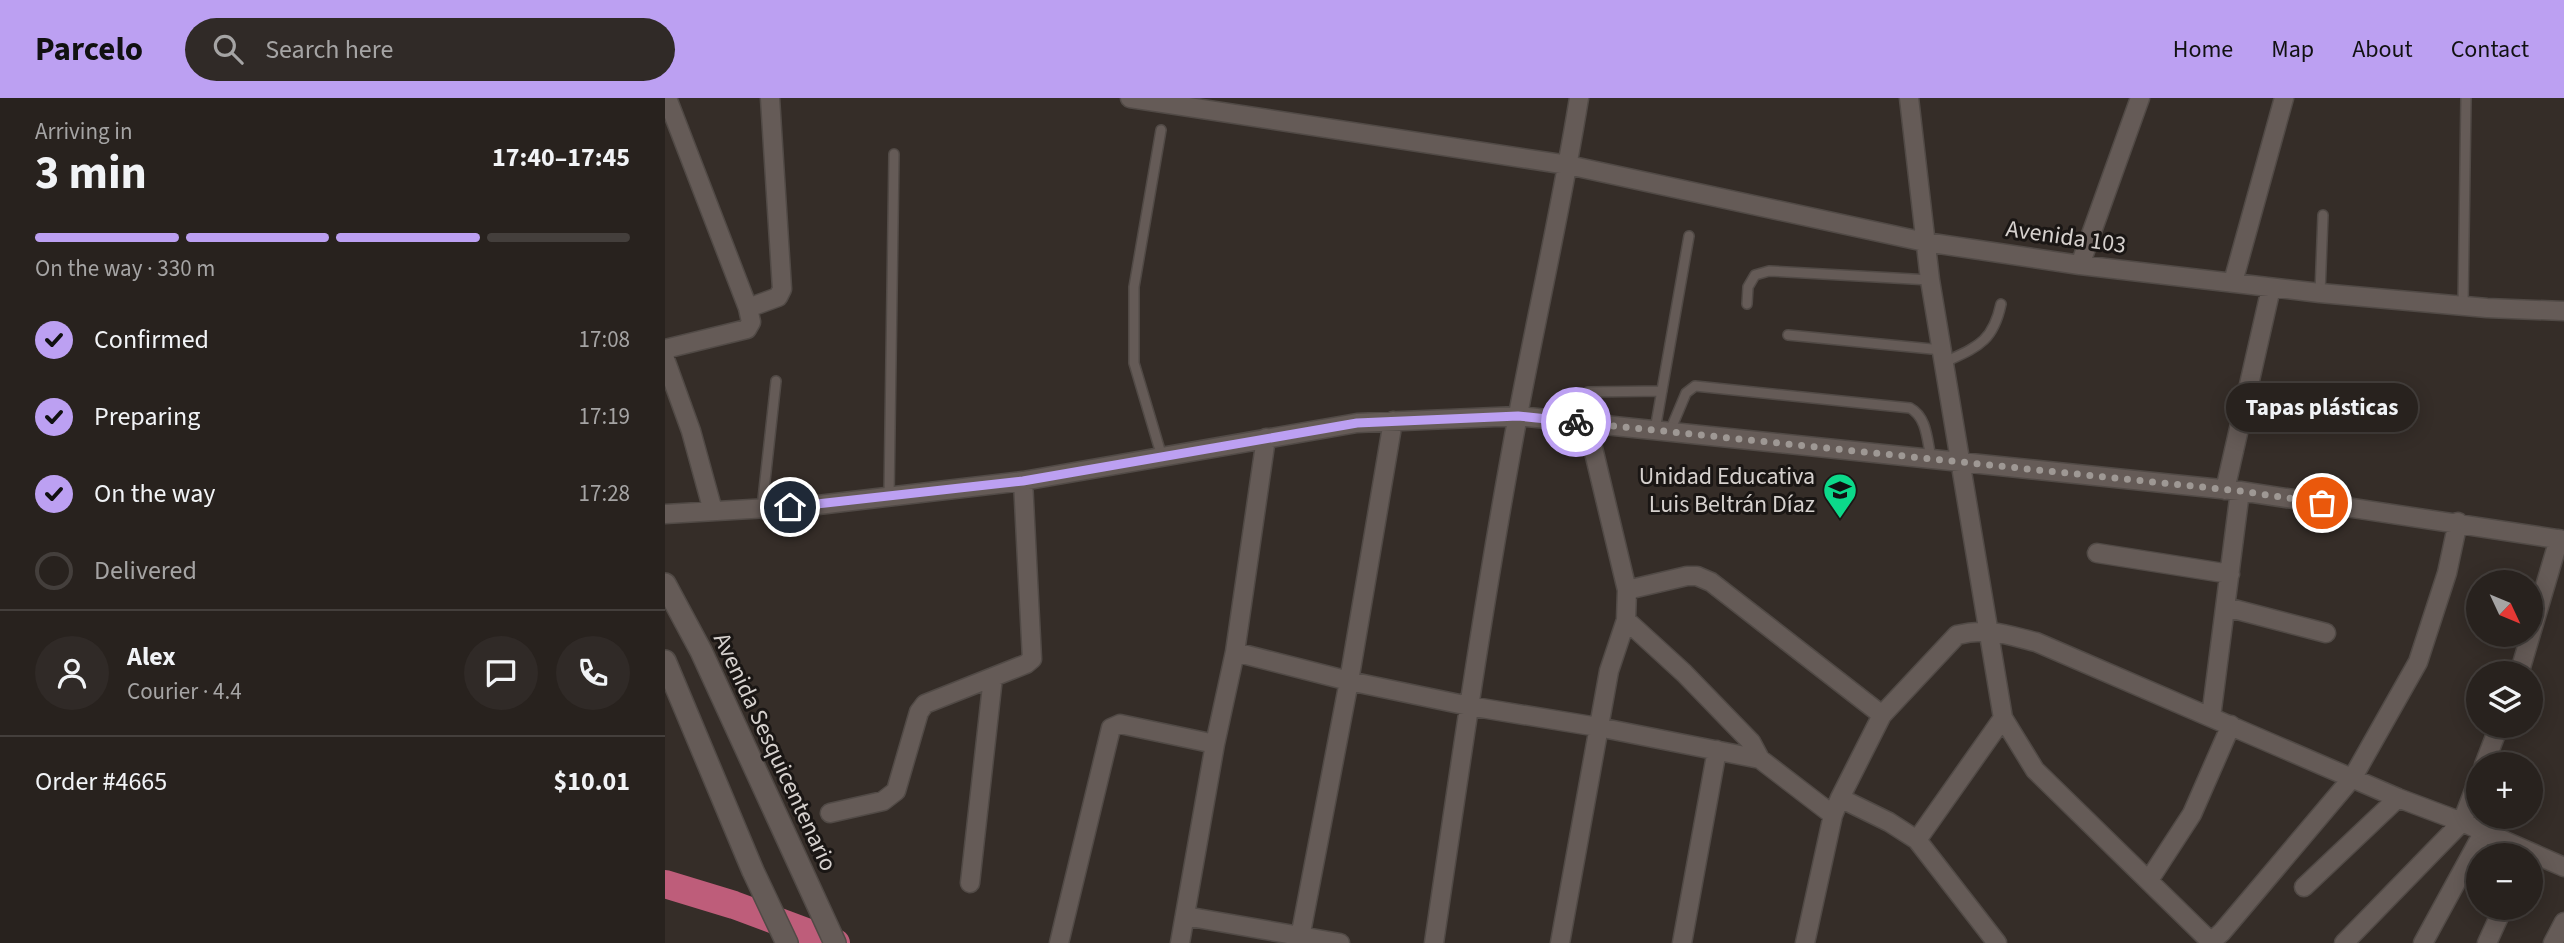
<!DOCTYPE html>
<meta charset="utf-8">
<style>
:root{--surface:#28221e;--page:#302a27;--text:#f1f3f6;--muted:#a5a4a4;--line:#443f3c;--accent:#bca0f2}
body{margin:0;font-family:"Source Sans 3",sans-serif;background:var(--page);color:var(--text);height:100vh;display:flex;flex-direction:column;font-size:26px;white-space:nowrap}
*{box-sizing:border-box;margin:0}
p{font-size:23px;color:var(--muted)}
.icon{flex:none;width:38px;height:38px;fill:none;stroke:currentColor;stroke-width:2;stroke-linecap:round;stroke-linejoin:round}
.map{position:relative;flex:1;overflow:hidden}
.drawer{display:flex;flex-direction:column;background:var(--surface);width:665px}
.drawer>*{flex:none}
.needle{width:46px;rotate:134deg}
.tools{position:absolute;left:1801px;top:472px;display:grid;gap:14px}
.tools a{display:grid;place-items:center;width:77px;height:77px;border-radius:50%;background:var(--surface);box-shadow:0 4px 18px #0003,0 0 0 2px var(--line);font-size:35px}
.pin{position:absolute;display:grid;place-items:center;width:60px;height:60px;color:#fff;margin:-30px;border:4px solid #fff;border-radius:50%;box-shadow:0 2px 7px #0007}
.courier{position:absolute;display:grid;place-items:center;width:70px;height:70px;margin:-35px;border:5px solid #bca0f2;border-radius:50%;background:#fff;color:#222;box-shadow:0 2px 9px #0007}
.bubble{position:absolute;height:49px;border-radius:24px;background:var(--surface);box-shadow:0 4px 18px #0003,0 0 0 2px var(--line);font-size:23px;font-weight:700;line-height:49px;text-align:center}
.head em{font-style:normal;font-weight:700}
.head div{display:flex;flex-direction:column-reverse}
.head{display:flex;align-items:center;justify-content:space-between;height:119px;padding:0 35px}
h1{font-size:46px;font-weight:700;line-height:52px}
.bar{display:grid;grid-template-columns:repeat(4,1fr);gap:10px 7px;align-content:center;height:84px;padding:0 35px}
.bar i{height:9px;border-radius:5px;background:var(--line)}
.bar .selected{background:var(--accent)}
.bar p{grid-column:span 4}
.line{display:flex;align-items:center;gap:18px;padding:0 35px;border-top:2px solid var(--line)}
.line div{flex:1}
.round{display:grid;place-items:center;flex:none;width:74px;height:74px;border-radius:37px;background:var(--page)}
ol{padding:0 35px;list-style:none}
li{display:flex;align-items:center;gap:21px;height:77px}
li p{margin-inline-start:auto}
li .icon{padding:7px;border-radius:50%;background:var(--accent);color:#111;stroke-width:4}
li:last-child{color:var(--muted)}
li i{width:38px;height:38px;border:4px solid var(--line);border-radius:50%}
header{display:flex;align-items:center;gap:42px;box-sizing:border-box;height:98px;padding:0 35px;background:var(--accent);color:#111}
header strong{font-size:33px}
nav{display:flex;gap:38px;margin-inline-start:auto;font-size:24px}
.search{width:490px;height:63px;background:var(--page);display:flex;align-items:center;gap:18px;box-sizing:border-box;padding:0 24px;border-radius:38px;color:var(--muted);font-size:26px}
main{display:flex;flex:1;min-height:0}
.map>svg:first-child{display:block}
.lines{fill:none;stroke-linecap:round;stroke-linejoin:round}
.river{stroke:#be5d7a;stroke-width:28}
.service-casing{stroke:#514a46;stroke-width:12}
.minor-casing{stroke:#514a46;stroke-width:21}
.secondary-casing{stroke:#514a46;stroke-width:24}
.service{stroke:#655b57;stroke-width:9}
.minor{stroke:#655b57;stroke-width:18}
.secondary{stroke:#655b57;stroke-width:21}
.done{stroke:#9e9894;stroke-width:7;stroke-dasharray:0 12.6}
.route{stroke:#bca0f2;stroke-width:9}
.labels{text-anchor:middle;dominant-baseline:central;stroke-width:6;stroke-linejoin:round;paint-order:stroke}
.street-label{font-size:24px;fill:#d6d1ce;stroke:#1a1614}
.poi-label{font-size:24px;fill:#d6d1ce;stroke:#1a1614;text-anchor:end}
</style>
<header>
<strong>Parcelo</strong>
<div class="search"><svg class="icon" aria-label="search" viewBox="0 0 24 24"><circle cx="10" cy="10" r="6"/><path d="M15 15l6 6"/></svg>Search here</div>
<nav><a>Home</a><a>Map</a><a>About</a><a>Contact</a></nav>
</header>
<main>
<section class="drawer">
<div class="head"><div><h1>3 min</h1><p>Arriving in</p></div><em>17:40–17:45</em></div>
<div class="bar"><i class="selected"></i><i class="selected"></i><i class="selected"></i><i></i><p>On the way · 330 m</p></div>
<ol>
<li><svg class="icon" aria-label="check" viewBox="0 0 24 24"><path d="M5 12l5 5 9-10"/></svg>Confirmed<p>17:08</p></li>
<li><svg class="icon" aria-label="check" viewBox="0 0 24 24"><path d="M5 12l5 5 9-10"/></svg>Preparing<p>17:19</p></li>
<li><svg class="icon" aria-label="check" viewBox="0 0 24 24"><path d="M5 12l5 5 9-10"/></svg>On the way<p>17:28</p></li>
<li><i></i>Delivered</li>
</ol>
<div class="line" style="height:126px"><a class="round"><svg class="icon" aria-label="person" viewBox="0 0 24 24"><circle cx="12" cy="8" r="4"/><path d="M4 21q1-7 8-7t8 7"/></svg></a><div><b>Alex</b><p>Courier · 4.4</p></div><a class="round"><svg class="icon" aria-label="chat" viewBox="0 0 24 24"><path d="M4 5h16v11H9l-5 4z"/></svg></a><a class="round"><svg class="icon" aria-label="phone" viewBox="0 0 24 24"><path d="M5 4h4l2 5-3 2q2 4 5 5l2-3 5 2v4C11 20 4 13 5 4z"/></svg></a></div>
<div class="line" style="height:91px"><div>Order #4665</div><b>$10.01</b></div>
</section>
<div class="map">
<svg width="1899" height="845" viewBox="0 0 1899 845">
<rect width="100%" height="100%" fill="#352d28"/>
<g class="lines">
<path class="river" d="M0 786 69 807 171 845"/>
<g class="service-casing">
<path id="service" d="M496 32 469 189V265L497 359
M1655 195 1658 117
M1082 206 1083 189 1090 177 1104 173 1265 182
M1798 208 1801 0
M1123 237 1277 252
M1280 264C1312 249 1328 244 1336 206
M923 294 997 293
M990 332 1024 138
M1005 333 1021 295 1030 288 1245 310C1262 319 1262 342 1266 360
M224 399 229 56
M97 410 111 283"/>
</g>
<g class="minor-casing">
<path id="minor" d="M2 0 83 210
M465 0 903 67 1260 144 1415 167 1655 195 1822 210 1899 213
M1244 0 1265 182 1338 620 1370 672 1546 844
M1415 167 1475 0
M1568 184 1619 0
M0 251 82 231 86 224 83 210 113 199 117 191 105 0
M0 261 26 333 48 413
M1560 392 1606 190
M0 416 153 407 358 383 692 325 853 318 1575 393 1899 442
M1432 455 1565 476
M962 492 1022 478H1032L1046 484 1217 617
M1561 509 1661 535
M961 522 1019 575 1086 644 1095 661
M570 554 684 583 804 608 933 629 1095 661 1168 717
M1854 576 1894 441
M1546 619 1575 393
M1819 667 1834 628
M1175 700 1224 724 1252 742 1332 845
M165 715 218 703 231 693 254 614 260 606 361 566 367 561 358 383
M1252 742 1338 620
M1484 782 1527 716 1566 627
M305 785 328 579
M1639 789 1733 700
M520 818 675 845
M394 845 446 630 455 626 550 646
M515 845 550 646 570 554 601 340
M634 845 684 583 728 323
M769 845C795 669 820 492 853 317 873 211 897 106 914 0
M895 845 944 573 961 522 962 492 922 325
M1017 845 1052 652
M1140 845 1168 717 1175 700 1217 617 1292 537C1322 529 1342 537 1371 544L1733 700 1797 724 1899 769
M1545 845 1557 834 1688 679 1753 564 1782 475 1793 424
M1679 845 1797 724 1813 682
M1758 845 1818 735
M1822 845 1838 810
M1888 845 1899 824"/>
</g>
<g class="secondary-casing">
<path id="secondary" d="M0 486 36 553 170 845
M0 563 88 773 122 845"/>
</g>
<use href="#service" class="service"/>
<use href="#minor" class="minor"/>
<use href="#secondary" class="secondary"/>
</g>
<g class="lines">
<path class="done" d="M911 324 1575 393 1657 405"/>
<path class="route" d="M125 409 358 383 692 325 853 318 911 324"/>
</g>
<defs>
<g id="school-pin" transform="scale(1.75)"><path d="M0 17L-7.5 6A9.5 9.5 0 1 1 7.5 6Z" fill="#0cd98a" stroke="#1a1614"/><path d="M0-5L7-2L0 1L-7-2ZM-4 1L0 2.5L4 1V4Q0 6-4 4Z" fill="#111"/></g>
</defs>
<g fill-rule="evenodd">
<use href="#school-pin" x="1175" y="392"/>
</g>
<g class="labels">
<g class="street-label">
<text transform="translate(1401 139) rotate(8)">Avenida 103</text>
<text transform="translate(110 654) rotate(65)">Avenida Sesquicentenario</text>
</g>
<g class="poi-label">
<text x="1150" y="378">Unidad Educativa<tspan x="1150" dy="28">Luis Beltrán Díaz</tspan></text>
</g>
</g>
</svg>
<div class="tools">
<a><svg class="needle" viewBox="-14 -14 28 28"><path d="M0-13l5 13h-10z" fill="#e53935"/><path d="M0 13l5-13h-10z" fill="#a5a4a4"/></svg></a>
<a><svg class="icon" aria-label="layers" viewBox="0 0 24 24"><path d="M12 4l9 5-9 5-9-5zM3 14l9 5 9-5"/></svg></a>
<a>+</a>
<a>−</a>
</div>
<div class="pin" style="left:1657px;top:405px;background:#ea580c"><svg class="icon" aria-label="bag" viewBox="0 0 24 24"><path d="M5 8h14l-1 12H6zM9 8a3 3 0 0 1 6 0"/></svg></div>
<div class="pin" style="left:125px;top:409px;background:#1f2937"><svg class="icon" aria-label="home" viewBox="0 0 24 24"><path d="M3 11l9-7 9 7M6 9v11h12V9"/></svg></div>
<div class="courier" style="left:911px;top:324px"><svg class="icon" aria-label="bike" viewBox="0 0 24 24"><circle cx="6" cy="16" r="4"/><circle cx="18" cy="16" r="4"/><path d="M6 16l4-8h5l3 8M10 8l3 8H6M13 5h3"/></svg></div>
<div class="bubble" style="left:1561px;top:285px;width:192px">Tapas plásticas</div>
</div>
</main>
